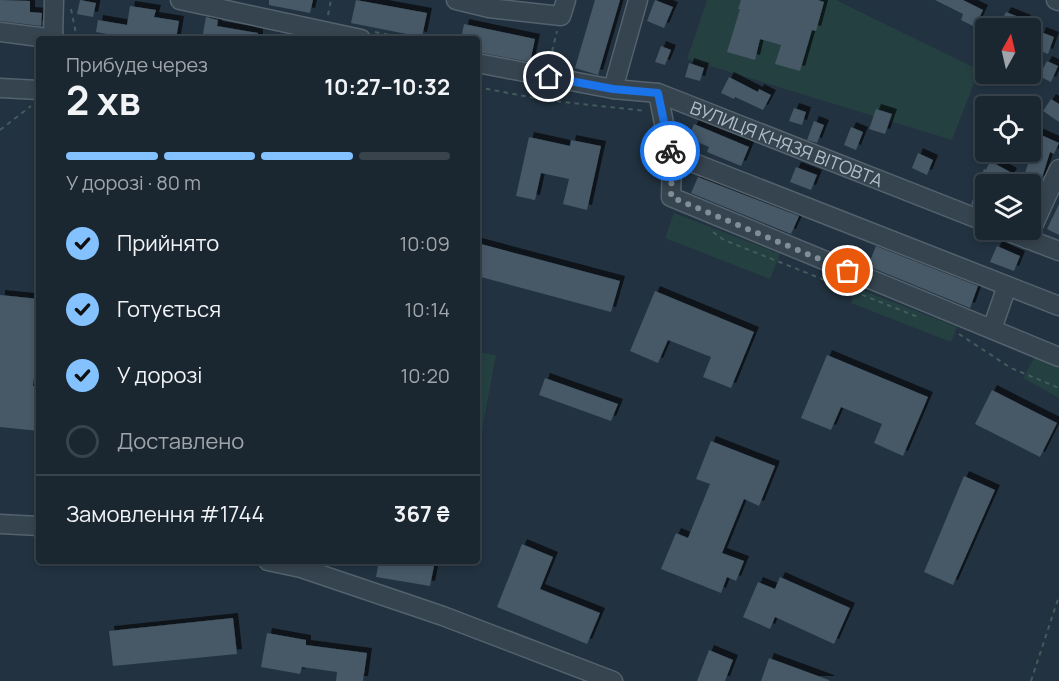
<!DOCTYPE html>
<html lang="uk">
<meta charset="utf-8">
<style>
:root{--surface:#1a2630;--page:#27323c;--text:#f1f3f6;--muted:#9fa5ab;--line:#38434c;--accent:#83c2ff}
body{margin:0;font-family:Manrope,sans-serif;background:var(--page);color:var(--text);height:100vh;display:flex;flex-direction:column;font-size:22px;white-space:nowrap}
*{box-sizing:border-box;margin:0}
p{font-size:20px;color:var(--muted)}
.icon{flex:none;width:33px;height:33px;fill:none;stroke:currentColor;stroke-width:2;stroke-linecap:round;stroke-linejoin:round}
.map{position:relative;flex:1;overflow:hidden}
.details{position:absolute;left:36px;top:36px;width:444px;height:528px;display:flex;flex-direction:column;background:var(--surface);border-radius:6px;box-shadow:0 3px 9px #0003,0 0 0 2px var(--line)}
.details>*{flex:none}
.needle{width:39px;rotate:8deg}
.fabs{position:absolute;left:975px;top:18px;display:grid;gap:12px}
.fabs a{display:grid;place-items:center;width:66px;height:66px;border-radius:6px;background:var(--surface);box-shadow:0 3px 9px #0003,0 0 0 2px var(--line);font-size:30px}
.pin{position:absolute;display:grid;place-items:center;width:51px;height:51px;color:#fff;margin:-26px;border:3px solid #fff;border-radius:50%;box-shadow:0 2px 6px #0007}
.courier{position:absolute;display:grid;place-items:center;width:60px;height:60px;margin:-30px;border:4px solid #1a73e8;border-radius:50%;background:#fff;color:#222;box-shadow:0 2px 8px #0007}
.head em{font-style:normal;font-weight:700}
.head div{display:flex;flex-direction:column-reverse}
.head{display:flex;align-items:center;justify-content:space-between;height:102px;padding:0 30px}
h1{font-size:39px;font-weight:700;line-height:45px}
.bar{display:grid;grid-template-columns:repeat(4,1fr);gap:9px 6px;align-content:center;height:72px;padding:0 30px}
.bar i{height:8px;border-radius:4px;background:var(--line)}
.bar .selected{background:var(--accent)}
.bar p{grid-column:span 4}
.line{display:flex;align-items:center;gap:15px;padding:0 30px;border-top:2px solid var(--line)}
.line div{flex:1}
ol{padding:0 30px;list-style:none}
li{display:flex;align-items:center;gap:18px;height:66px}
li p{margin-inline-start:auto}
li .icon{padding:6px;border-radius:50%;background:var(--accent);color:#111;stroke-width:4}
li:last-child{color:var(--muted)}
li i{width:33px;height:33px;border:3px solid var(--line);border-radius:50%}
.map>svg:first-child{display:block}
.green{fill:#244040}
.building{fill:#465866;filter:url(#shadow)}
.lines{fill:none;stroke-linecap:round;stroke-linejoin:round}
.minor-casing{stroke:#54626d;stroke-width:21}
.path{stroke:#425c5c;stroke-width:2;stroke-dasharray:4.5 4.5;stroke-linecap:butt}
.minor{stroke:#36444f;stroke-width:18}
.done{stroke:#808e9a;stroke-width:6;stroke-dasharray:0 10.8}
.route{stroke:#1a73e8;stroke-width:8}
.labels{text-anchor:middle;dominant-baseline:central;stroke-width:4.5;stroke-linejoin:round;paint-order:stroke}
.street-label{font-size:18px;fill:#b2bfca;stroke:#1b2934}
</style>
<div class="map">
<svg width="1059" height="681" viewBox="0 0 1059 681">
<defs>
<filter id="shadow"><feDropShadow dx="5" dy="-5" stdDeviation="0" flood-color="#0009"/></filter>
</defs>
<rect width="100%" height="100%" fill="#223240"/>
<path class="green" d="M707 0H836L979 70 952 140 687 59Z
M674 213 780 254 770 279 665 238Z
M857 288 957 327 951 342 851 303Z
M477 352 496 355 477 456Z
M1036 354 1059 367V398L1023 378Z"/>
<path class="building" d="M0 0 30 1V12L42 13 41 26 0 21Z
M80 0 96 3 93 17 77 14Z
M269 0H313L310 13 269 5Z
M356 0 427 13 422 37 351 23Z
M595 0H620L598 75 575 68Z
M655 0 673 7 664 28 647 21Z
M741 0H818L824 2 816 31 812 30 800 71 775 64 781 45 760 39 755 60 727 52 740 9H738Z
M935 0H963L983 10 975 27 961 20 963 14Z
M130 6 156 10 154 17 179 21 176 39H134L96 32 98 20 127 25Z
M1006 12 1026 20 1022 28H998Z
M206 17 218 20 217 26 258 33V39H202Z
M464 24 535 39 530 62 477 52V39H461Z
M1041 32 1054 37 1048 54 1035 49Z
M661 46 671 50 665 65 655 62Z
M1047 61 1058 66 1051 82 1039 76Z
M689 63 704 68 700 81 685 77Z
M729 77 758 92 759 89 771 95 763 110 735 97 734 99 721 93Z
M1051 99 1059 104V122L1043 111Z
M794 108 806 112 802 125 789 121Z
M876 109 892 114 885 134 869 129Z
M814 121 824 125 817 143 807 140Z
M694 124 749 147 741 166 707 152 709 147 688 138Z
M851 127 863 132 856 150 844 145Z
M1030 130 1059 143 1054 154 1050 152 1041 181 1024 176 1034 145 1030 143Z
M529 137 570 146 571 140 601 146 587 210 563 204 569 179 541 173 535 200 516 196Z
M918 153 933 160 927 175 912 168Z
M990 161 1012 173 1006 184 986 174V210L971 204 984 169 986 170Z
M796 167 817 175 811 190 790 182Z
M698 177 799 216 791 234 691 193Z
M1059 204V235L1047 229Z
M477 243 620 281 611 312 477 276Z
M876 246 978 286 970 308 868 266Z
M997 246 1020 256 1014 271 990 262Z
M655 291 754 332 731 388 703 377 711 357 668 340 658 363 630 351Z
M0 295 39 299V332L33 386 39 387V431L0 427Z
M827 355 928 397 903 456 874 443 882 424 841 407 831 430 801 418Z
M545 378 618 404 611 421 539 395Z
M992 390 1057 423 1040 457 975 424Z
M711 441 775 466 759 506 744 499 722 553 744 561 736 581 727 577 721 593 661 569 676 533 688 538 710 484 696 479Z
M964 476 995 490 953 585 924 572Z
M522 544 553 557 540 589 600 613 587 644 497 607Z
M379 561H435L430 586 376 577Z
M780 577 850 608 834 644 775 617 770 629 743 617 758 582 775 589Z
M233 618 237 654 113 666 109 631Z
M267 633 306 640V645L367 653 363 681H336L337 672 302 667 300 674 261 667Z
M709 650 733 660 725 681H697Z
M769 658 829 680V681H761Z"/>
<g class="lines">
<g class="minor-casing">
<g id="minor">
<path d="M180 0 361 39"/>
<path d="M456 0 489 8 561 16 566 0"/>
<path d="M1056 0 1059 1"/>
<path d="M0 32 55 39"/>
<path d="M53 39 54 0"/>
<path id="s1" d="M477 63 613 89 658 93 986 222"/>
<path d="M0 88 39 90"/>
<path d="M613 89 638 0"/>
<path d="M658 93 672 164 671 197 1059 357"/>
<path d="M671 154 1059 306"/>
<path d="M1004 230 1059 251"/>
<path d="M1027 239 1059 169"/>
<path d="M992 329 1007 286"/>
<path d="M0 524 39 526"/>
<path d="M268 561 301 568 443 616 613 681"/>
</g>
</g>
<path class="path" d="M71 9 77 39
M328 15 331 0
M375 32 409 39
M550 60 557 31
M477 87 545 100 646 111
M0 130 31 106
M713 232 724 240 918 317
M959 334 1011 368 1059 388
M1031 681 1059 596"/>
<use href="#minor" class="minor"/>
</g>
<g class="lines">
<path class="done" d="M670 151 672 164 671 197 848 271"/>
<path class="route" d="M549 77 613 89 658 93 670 151"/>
</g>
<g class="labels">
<g class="street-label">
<text stroke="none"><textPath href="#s1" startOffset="322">ВУЛИЦЯ КНЯЗЯ ВІТОВТА</textPath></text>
</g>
</g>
</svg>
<div class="fabs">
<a><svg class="needle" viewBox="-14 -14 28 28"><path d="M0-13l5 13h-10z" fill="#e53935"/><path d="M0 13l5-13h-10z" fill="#9fa5ab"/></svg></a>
<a><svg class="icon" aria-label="locate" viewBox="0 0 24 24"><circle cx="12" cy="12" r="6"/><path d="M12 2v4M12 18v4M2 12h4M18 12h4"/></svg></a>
<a><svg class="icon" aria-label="layers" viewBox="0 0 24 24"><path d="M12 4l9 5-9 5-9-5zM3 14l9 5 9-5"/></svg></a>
</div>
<div class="pin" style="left:848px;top:271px;background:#ea580c"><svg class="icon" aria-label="bag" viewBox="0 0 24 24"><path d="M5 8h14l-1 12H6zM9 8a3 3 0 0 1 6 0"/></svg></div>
<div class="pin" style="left:549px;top:77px;background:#1f2937"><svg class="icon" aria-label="home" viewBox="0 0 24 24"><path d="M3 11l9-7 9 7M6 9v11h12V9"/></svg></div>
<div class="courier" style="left:670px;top:151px"><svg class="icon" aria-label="bike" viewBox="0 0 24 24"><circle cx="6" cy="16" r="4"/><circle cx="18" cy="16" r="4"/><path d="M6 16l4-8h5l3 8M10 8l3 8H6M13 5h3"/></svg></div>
<section class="details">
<div class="head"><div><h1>2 хв</h1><p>Прибуде через</p></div><em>10:27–10:32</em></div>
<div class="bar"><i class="selected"></i><i class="selected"></i><i class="selected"></i><i></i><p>У дорозі · 80 m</p></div>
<ol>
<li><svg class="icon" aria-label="check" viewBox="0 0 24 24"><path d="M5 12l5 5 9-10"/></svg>Прийнято<p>10:09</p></li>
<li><svg class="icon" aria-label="check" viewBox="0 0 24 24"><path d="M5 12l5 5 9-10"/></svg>Готується<p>10:14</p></li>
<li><svg class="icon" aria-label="check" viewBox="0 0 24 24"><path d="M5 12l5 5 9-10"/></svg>У дорозі<p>10:20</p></li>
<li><i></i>Доставлено</li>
</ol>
<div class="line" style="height:78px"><div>Замовлення #1744</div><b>367 ₴</b></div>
</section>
</div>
